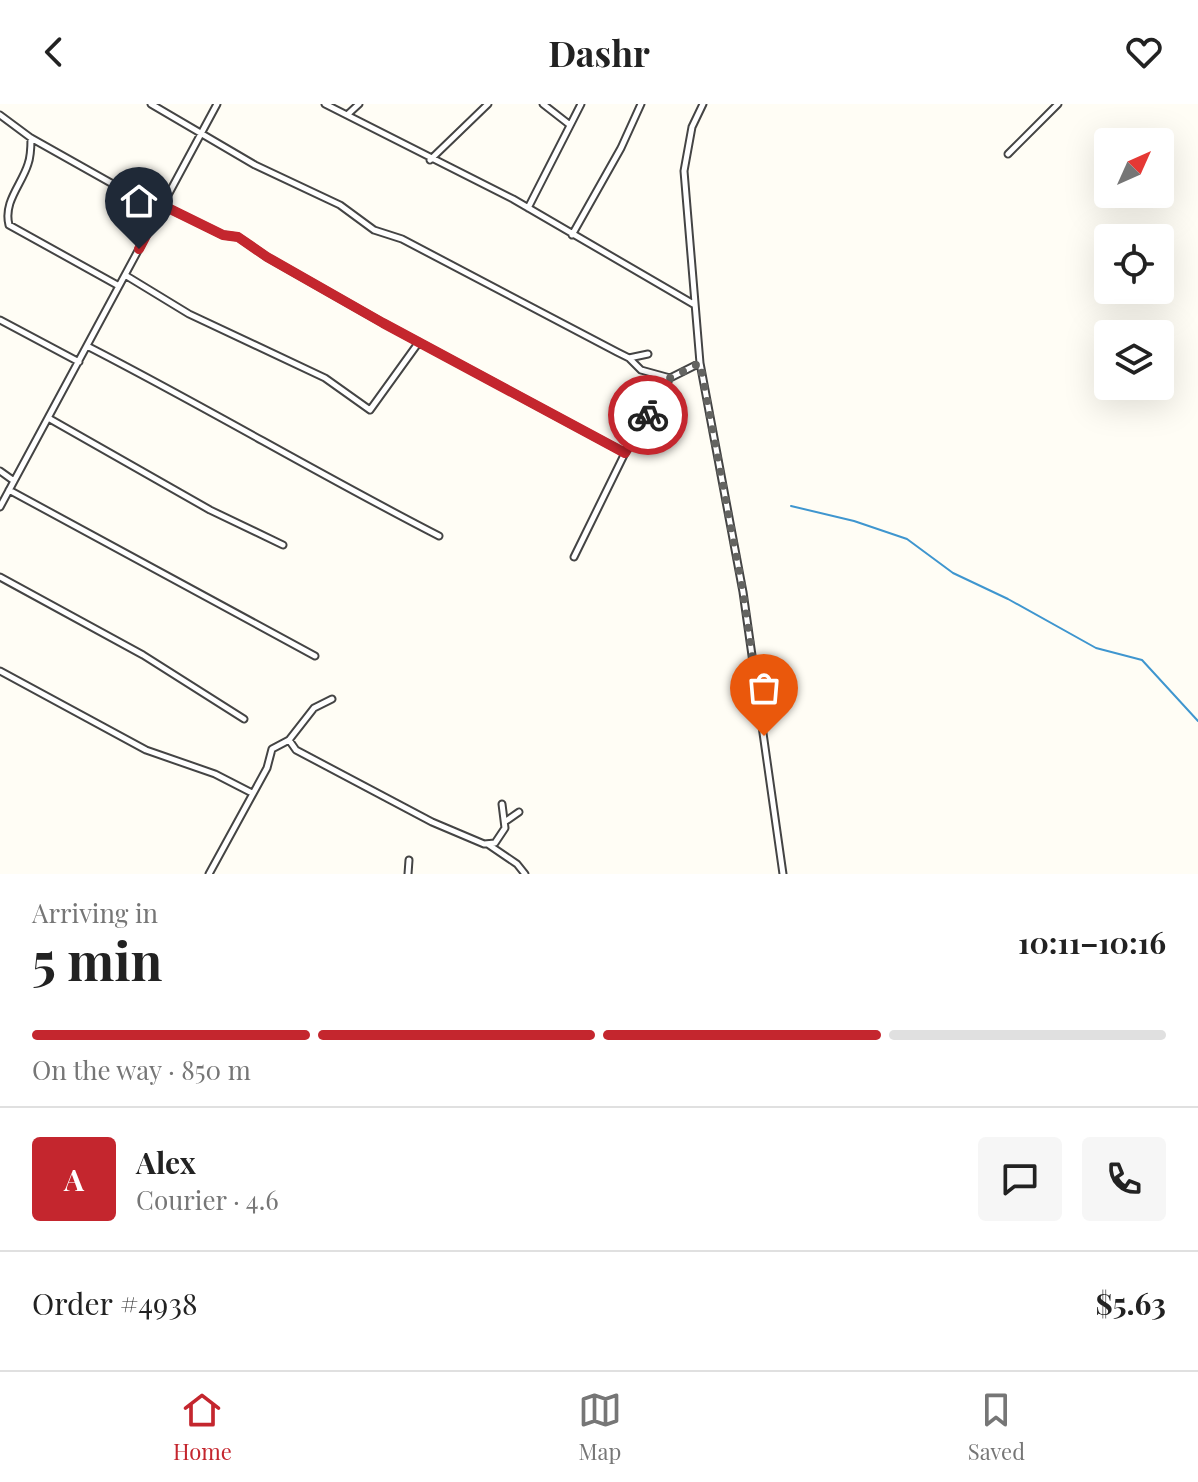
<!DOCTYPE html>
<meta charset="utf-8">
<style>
:root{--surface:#fff;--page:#f6f6f6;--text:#222;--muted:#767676;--line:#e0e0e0;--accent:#c4262e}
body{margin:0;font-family:"Playfair Display",serif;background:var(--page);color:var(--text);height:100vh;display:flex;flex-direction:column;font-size:30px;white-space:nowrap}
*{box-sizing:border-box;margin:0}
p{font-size:26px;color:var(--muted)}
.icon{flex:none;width:44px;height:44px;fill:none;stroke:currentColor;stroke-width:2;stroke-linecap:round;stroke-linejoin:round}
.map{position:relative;height:770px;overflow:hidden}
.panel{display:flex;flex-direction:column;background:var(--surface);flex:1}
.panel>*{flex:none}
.needle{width:52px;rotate:45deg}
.controls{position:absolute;left:1094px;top:24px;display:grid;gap:16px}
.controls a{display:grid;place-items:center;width:80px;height:80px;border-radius:8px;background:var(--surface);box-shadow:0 8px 32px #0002;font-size:40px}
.pin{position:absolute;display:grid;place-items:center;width:68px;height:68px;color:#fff;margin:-82px -34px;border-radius:50% 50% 50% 0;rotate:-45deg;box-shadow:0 0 8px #0007}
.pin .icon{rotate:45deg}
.courier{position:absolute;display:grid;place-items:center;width:80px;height:80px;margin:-40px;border:6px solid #c4262e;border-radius:50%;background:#fff;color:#222;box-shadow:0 2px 10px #0007}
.overview em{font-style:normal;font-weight:700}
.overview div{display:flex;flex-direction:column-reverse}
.overview{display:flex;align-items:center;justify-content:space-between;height:136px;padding:0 32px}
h1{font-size:52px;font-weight:700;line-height:60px}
.bar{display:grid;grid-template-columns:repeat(4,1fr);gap:12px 8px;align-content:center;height:96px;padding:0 32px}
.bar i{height:10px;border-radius:6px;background:var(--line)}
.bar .on{background:var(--accent)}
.bar p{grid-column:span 4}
.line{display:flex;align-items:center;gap:20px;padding:0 32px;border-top:2px solid var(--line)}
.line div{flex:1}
.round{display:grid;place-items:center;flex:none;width:84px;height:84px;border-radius:8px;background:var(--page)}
header{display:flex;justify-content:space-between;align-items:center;height:104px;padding:0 32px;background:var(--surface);font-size:36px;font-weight:700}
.tabs{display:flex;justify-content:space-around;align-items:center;height:112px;border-top:2px solid var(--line);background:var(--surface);font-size:22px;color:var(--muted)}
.tabs a{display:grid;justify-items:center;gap:4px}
.tabs .on{color:var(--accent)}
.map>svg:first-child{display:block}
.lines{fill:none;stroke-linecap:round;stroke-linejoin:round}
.stream{stroke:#3f96cf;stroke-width:2}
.minor-casing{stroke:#444;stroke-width:9}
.minor{stroke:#fff;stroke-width:5}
.done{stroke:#646461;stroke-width:8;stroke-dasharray:0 14.4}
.route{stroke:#c4262e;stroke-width:10}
</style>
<header><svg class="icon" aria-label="back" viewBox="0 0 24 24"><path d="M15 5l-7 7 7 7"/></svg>Dashr<svg class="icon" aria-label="heart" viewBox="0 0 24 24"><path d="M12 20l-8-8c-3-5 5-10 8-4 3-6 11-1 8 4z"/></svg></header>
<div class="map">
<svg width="1198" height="770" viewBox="0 0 1198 770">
<rect width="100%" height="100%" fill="#fffdf5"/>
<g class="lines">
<path class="stream" d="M791 402 854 417 907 435 953 469 1008 495 1096 544 1142 556 1198 617"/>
<g class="minor-casing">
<path id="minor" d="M151 0 255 61 340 101 374 126 402 135 617 248 629 254 648 250
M325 0 513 95 695 201
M543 0 570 21
M703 0 692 23 684 67 700 259 743 488 783 770
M0 11 31 34 159 106
M347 11 359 0
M31 34C31 43 31 52 28 60 22 80 3 98 9 121L119 182
M1008 50 1058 0
M430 56 488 0
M162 101 223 131 238 133 267 153 383 219 625 349
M528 104 581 0
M572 131 621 44 641 0
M125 171 189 210 325 274 370 306 419 238
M0 216 79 258
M87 242C206 303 320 371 439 432
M629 254 641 266 670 274
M50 315 210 406 283 441
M0 367 14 377
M9 386 315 552
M0 403 217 0
M574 453 625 349 670 274 700 259
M0 473 143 551 244 615
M0 567 146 646 215 670 252 689
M289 636 296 646 432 718 484 740 495 739 505 724 502 700
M506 717 519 708
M489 741 517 760 525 770
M209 770 267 664 272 645 289 636 314 604 332 595
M408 770 409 756"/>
</g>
<use href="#minor" class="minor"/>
</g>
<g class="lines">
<path class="done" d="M648 311 670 274 700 259 743 488 764 632"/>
<path class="route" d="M139 145 162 101 223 131 238 133 267 153 383 219 625 349 648 311"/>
</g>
</svg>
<div class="controls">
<a><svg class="needle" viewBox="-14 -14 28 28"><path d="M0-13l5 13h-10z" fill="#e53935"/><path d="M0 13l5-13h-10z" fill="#767676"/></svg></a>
<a><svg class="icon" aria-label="locate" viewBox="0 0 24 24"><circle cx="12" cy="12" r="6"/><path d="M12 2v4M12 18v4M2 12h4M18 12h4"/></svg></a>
<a><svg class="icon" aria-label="layers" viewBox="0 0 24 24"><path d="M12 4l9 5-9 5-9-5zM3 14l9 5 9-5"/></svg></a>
</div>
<div class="pin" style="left:764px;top:632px;background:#ea580c"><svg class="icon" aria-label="bag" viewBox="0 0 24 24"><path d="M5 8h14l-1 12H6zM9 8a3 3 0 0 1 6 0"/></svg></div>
<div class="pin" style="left:139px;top:145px;background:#1f2937"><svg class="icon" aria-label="home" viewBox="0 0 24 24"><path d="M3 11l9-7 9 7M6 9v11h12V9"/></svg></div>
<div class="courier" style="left:648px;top:311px"><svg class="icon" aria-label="bike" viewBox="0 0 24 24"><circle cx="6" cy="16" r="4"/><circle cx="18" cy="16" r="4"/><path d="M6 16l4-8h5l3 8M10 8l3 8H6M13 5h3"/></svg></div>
</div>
<section class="panel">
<div class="overview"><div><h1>5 min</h1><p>Arriving in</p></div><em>10:11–10:16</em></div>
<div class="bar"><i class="on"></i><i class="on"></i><i class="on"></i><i></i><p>On the way · 850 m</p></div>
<div class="line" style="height:144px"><b class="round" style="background:var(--accent);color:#fff">A</b><div><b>Alex</b><p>Courier · 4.6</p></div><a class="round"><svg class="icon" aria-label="chat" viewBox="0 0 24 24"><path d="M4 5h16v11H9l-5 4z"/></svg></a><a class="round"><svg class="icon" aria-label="phone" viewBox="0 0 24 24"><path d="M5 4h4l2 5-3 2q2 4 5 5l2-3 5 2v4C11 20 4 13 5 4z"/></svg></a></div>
<div class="line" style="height:104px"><div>Order #4938</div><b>$5.63</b></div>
</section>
<nav class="tabs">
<a class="on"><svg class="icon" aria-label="home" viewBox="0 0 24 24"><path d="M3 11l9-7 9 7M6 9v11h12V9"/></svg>Home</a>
<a><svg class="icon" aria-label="map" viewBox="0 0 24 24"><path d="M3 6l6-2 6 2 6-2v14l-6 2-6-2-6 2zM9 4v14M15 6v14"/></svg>Map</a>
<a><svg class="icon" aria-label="saved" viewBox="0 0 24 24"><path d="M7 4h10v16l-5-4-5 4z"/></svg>Saved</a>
</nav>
